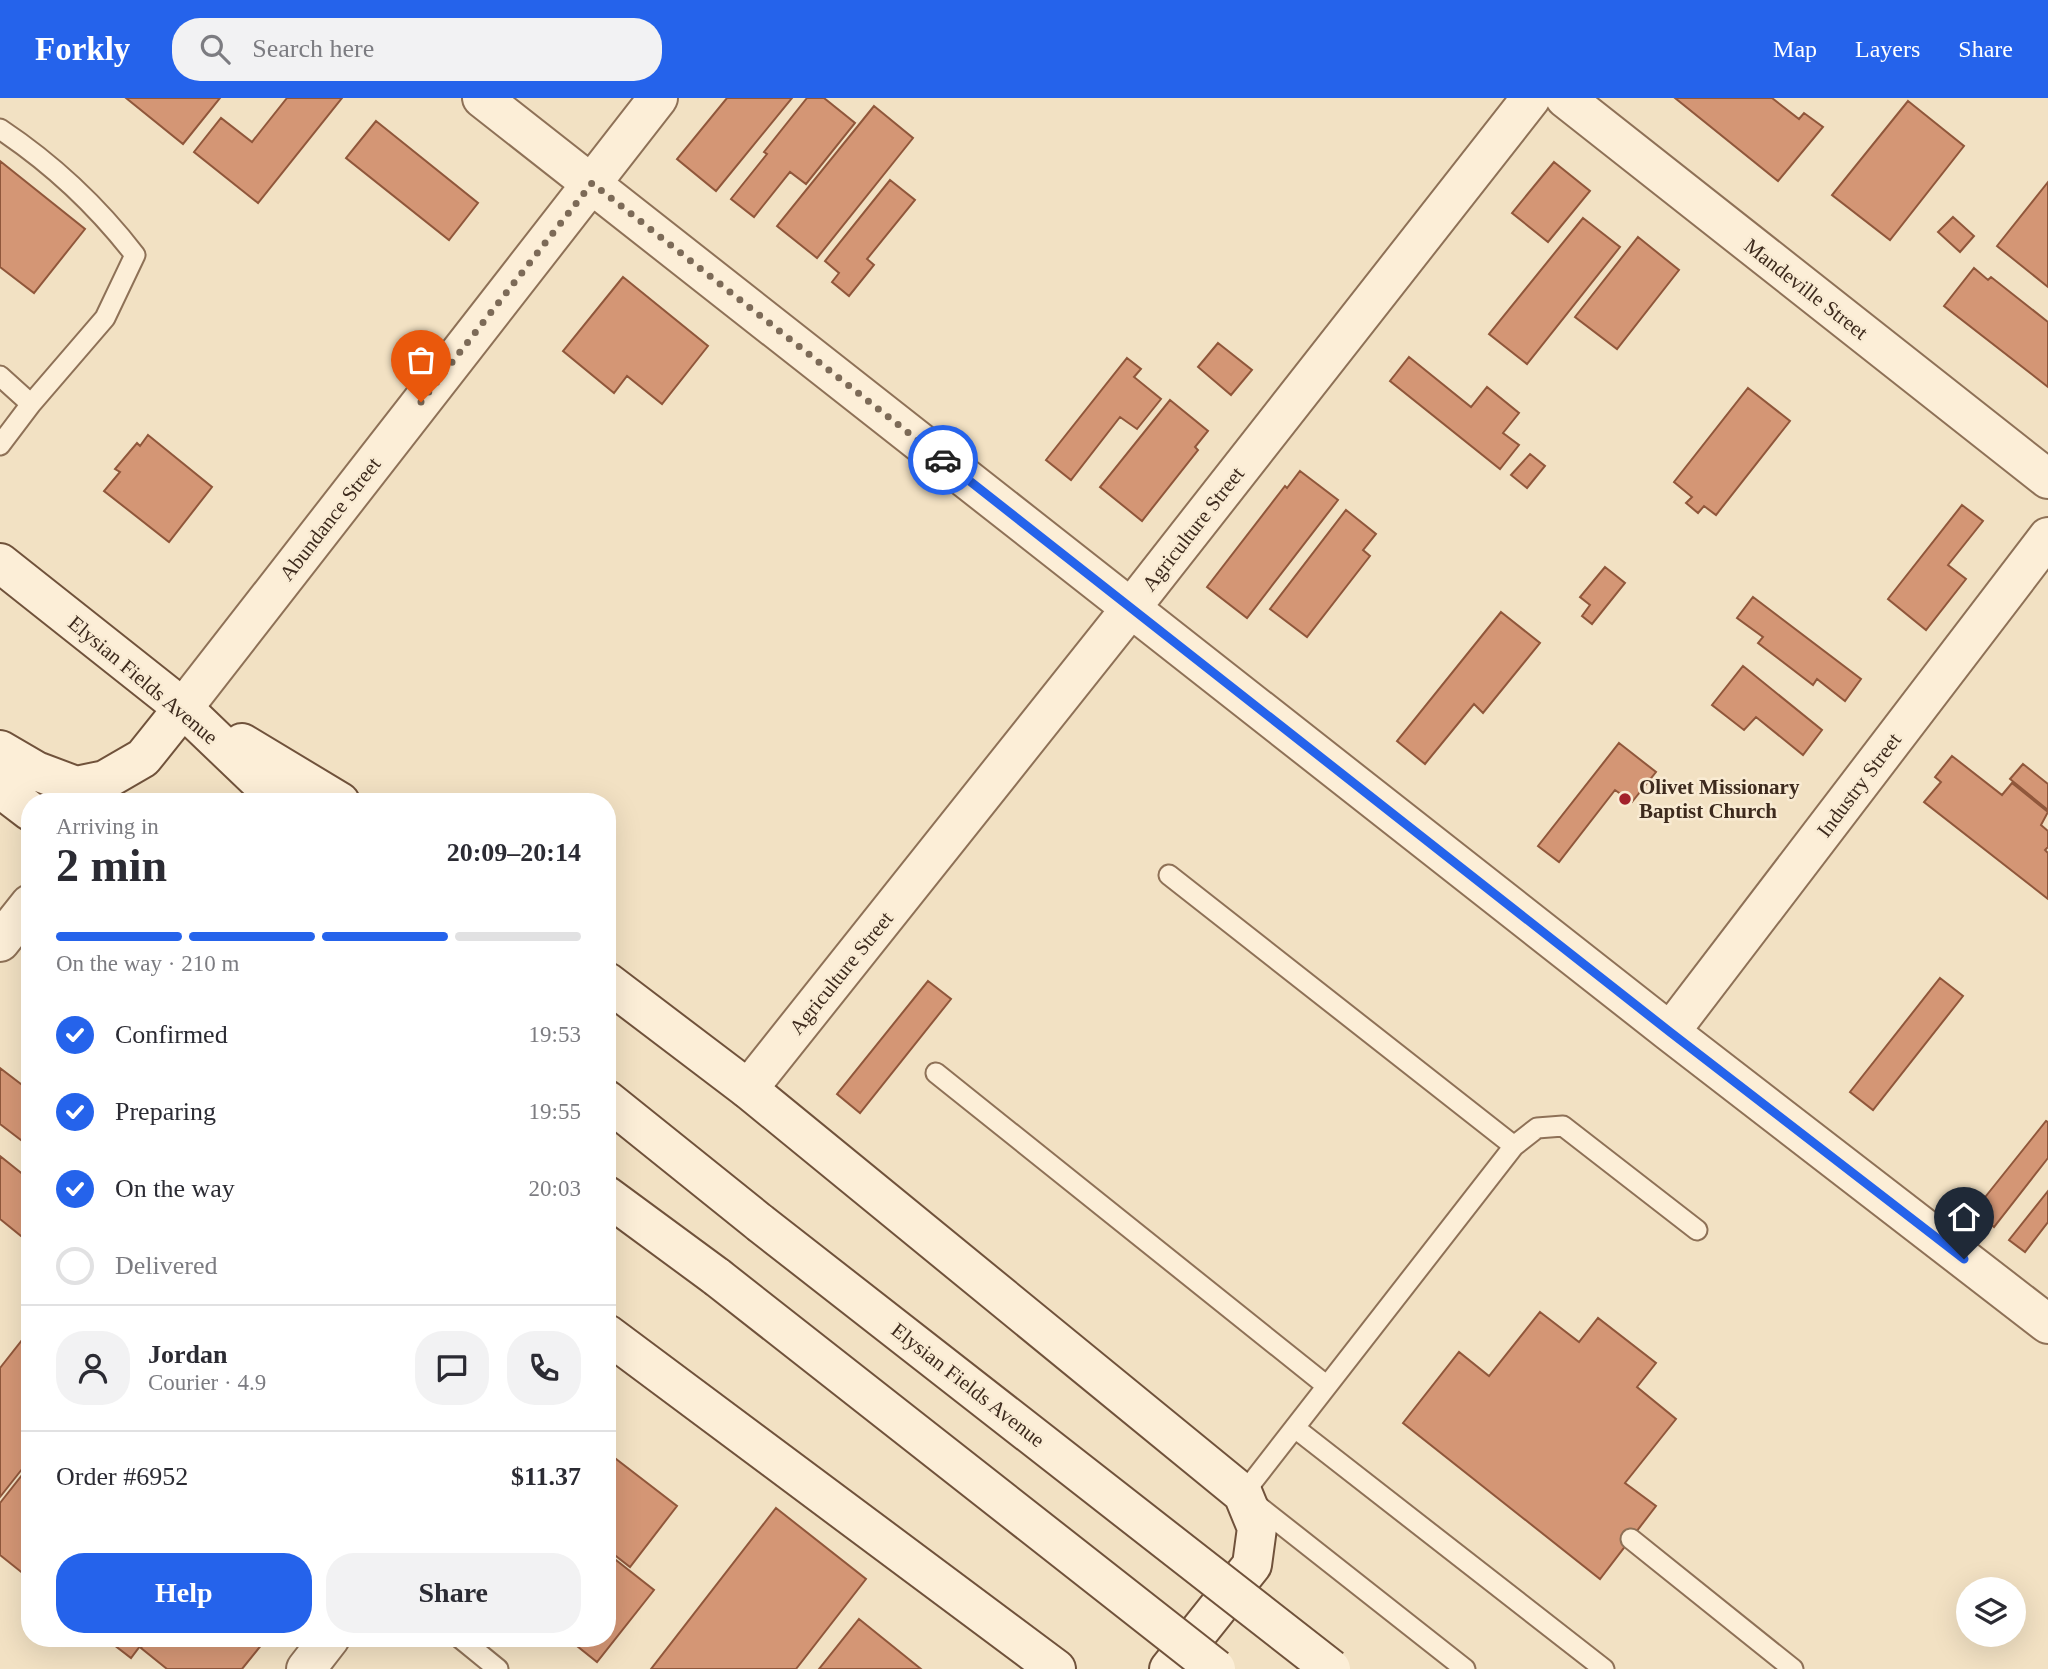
<!DOCTYPE html>
<meta charset="utf-8">
<style>
:root{--surface:#fff;--page:#f2f2f3;--text:#2b2b33;--muted:#7c7c81;--line:#e1e1e2;--accent:#2563eb}
body{margin:0;font-family:"Times New Roman",serif;background:var(--page);color:var(--text);height:100vh;display:flex;flex-direction:column;font-size:26px;white-space:nowrap}
*{box-sizing:border-box;margin:0}
p{font-size:23px;color:var(--muted)}
.icon{flex:none;width:38px;height:38px;fill:none;stroke:currentColor;stroke-width:2;stroke-linecap:round;stroke-linejoin:round}
.map{position:relative;flex:1;overflow:hidden}
.details{position:absolute;left:21px;top:695px;width:595px;height:854px;display:flex;flex-direction:column;background:var(--surface);border-radius:28px;box-shadow:0 7px 28px #0002}
.details>*{flex:none}
.tools{position:absolute;left:1956px;top:1479px;display:grid;gap:14px}
.tools a{display:grid;place-items:center;width:70px;height:70px;border-radius:50%;background:var(--surface);box-shadow:0 7px 28px #0002;font-size:35px}
.pin{position:absolute;display:grid;place-items:center;width:60px;height:60px;color:#fff;margin:-72px -30px;border-radius:50% 50% 50% 0;rotate:-45deg;box-shadow:0 0 7px #0007}
.pin .icon{rotate:45deg}
.courier{position:absolute;display:grid;place-items:center;width:70px;height:70px;margin:-35px;border:5px solid #2563eb;border-radius:50%;background:#fff;color:#222;box-shadow:0 2px 9px #0007}
.overview em{font-style:normal;font-weight:600}
.overview div{display:flex;flex-direction:column-reverse}
.overview{display:flex;align-items:center;justify-content:space-between;height:119px;padding:0 35px}
h1{font-size:46px;font-weight:600;line-height:52px}
.bar{display:grid;grid-template-columns:repeat(4,1fr);gap:10px 7px;align-content:center;height:84px;padding:0 35px}
.bar i{height:9px;border-radius:5px;background:var(--line)}
.bar .on{background:var(--accent)}
.bar p{grid-column:span 4}
.line{display:flex;align-items:center;gap:18px;padding:0 35px;border-top:2px solid var(--line)}
.line div{flex:1}
.round{display:grid;place-items:center;flex:none;width:74px;height:74px;border-radius:28px;background:var(--page)}
ol{padding:0 35px;list-style:none}
li{display:flex;align-items:center;gap:21px;height:77px}
li p{margin-inline-start:auto}
li .icon{padding:7px;border-radius:50%;background:var(--accent);color:#fff;stroke-width:4}
li:last-child{color:var(--muted)}
li i{width:38px;height:38px;border:4px solid var(--line);border-radius:50%}
.cta{display:flex;gap:14px;margin-top:auto;padding:14px 35px}
.cta a{flex:1;height:80px;border-radius:28px;background:var(--accent);color:#fff;font-size:28px;font-weight:600;line-height:80px;text-align:center}
.cta a+a{background:var(--page);color:var(--text)}
header{display:flex;align-items:center;gap:42px;box-sizing:border-box;height:98px;padding:0 35px;background:var(--accent);color:#fff}
header strong{font-size:33px}
nav{display:flex;gap:38px;margin-inline-start:auto;font-size:24px}
.search{width:490px;height:63px;background:var(--page);display:flex;align-items:center;gap:18px;box-sizing:border-box;padding:0 24px;border-radius:28px;color:var(--muted);font-size:26px}
.map>svg:first-child{display:block}
.building{fill:#d49675;stroke:#90573b;stroke-width:2}
.lines{fill:none;stroke-linecap:round;stroke-linejoin:round}
.service-casing{stroke:#8e7157;stroke-width:23}
.minor-casing{stroke:#8e7157;stroke-width:42}
.secondary-casing{stroke:#70523b;stroke-width:42}
.service{stroke:#fceed7;stroke-width:19}
.minor{stroke:#fceed7;stroke-width:38}
.secondary{stroke:#fceed7;stroke-width:38}
.secondary-bridge-casing{stroke:#70523b;stroke-width:42;stroke-linecap:butt}
.secondary-bridge{stroke:#fceed7;stroke-width:38}
.done{stroke:#7c6a57;stroke-width:7;stroke-dasharray:0 12.6}
.route{stroke:#2563eb;stroke-width:9}
.poi-dot{fill:#a3212b;stroke:#f9ebd3;stroke-width:2.5}
.labels{text-anchor:middle;dominant-baseline:central;stroke-width:5;stroke-linejoin:round;paint-order:stroke}
.street-label{font-size:21px;fill:#3d2a1d;stroke:#f9ebd3}
.poi-label{font-size:21px;font-weight:bold;fill:#3d2a1d;stroke:#f9ebd3;text-anchor:start}
</style>
<header>
<strong>Forkly</strong>
<div class="search"><svg class="icon" aria-label="search" viewBox="0 0 24 24"><circle cx="10" cy="10" r="6"/><path d="M15 15l6 6"/></svg>Search here</div>
<nav><a>Map</a><a>Layers</a><a>Share</a></nav>
</header>
<div class="map">
<svg width="2048" height="1571" viewBox="0 0 2048 1571">
<rect width="100%" height="100%" fill="#f2e1c3"/>
<path class="building" d="M126 0H220L183 46Z
M287 0H342L258 105 194 54 221 20 252 44Z
M727 0H792L716 93 677 61Z
M807 0H824L855 25 806 86 790 74 754 119 731 101 767 56 764 54Z
M1675 0H1772L1799 21 1804 15 1823 29 1778 83Z
M1908 3 1964 48 1890 142 1832 97Z
M874 8 913 40 817 160 777 128Z
M376 23 478 105 449 142 346 60Z
M0 63 85 131 34 195 0 169Z
M1554 64 1590 93 1548 144 1512 115Z
M890 82 915 102 867 161 874 167 849 198 832 184 839 175 825 163Z
M2048 84V189L1997 148Z
M1953 119 1974 138 1960 154 1938 134Z
M1583 120 1620 149 1527 266 1489 236Z
M1638 139 1679 172 1617 251 1575 219Z
M1974 170 1988 182 1991 179 2048 224V289L1944 208Z
M623 179 708 248 662 306 627 278 614 295 563 253Z
M1218 245 1252 272 1231 297 1198 269Z
M1409 259 1471 309 1487 289 1519 315 1503 335 1519 347 1500 371 1390 283Z
M1127 260 1141 271 1134 279 1161 301 1137 331 1120 319 1071 382 1046 362Z
M1748 290 1790 323 1716 417 1704 408 1698 415 1686 405 1692 399 1674 384Z
M1170 302 1208 333 1195 349 1198 352 1142 423 1100 389Z
M148 337 212 389 169 444 104 393 120 374 115 371 137 345 140 348Z
M1530 356 1545 368 1527 390 1511 377Z
M1300 373 1338 402 1247 520 1207 489 1285 388 1287 390Z
M1962 407 1983 423 1948 467 1966 481 1926 532 1888 501Z
M1346 412 1376 436 1363 452 1370 458 1307 539 1270 511Z
M1605 469 1625 485 1592 526 1582 518 1590 507 1580 499Z
M1753 499 1861 581 1845 603 1817 581 1813 587 1758 545 1763 539 1737 520Z
M1501 514 1540 545 1483 615 1474 606 1425 666 1397 643Z
M1743 568 1822 632 1803 657 1756 619 1744 632 1712 607Z
M1619 645 1656 674 1632 704 1615 692 1559 764 1538 748Z
M1952 658 2002 697 2012 685 2048 714 2041 727 2048 733V749L2045 752 2048 755V801L1924 704 1941 684 1935 679Z
M2023 666 2048 686V712L2010 681Z
M1940 880 1963 898 1873 1012 1850 994Z
M928 883 951 901 860 1015 837 996Z
M0 970 30 993V1049L0 1026Z
M2046 1023 2048 1024V1060L1994 1129 1974 1113Z
M0 1058 30 1082V1137L26 1142 0 1121Z
M2048 1093V1124L2025 1154 2009 1142Z
M1540 1214 1579 1244 1598 1220 1656 1265 1637 1289 1676 1321 1625 1385 1656 1408 1600 1481 1403 1325 1459 1254 1489 1278Z
M30 1232V1361L0 1399V1270Z
M607 1354 677 1408 630 1469 607 1451Z
M30 1367V1481L0 1457V1405Z
M776 1410 866 1481 796 1571H651Z
M607 1455 654 1492 597 1564 567 1540H607Z
M859 1521 921 1571H819Z
M105 1540H146L131 1560Z
M148 1540H267L242 1571H167L141 1550Z"/>
<g class="lines">
<g class="service-casing">
<path id="service" d="M0 31C51 65 98 109 135 157L105 220 31 306 0 347
M0 278 31 306
M1169 777 1514 1048
M936 975 1327 1288
M1295 1330 1604 1571
M1631 1441 1793 1571
M460 1540 498 1571
M1465 1571 1243 1396 1514 1048 1537 1030 1563 1028 1697 1132"/>
</g>
<g class="minor-casing">
<path id="minor" d="M482 0 1670 934 2048 1226
M1565 0 2048 381
M183 610 658 0
M0 844 30 806
M1670 934 2048 439
M748 991 1131 510 1531 0
M306 1571 330 1540"/>
</g>
<g class="secondary-casing">
<path id="secondary" d="M0 465 183 610 281 704
M242 645 340 704
M0 652 36 673 76 688 105 682 143 660 183 610
M0 690 30 713
M607 884 748 991 1243 1396 1257 1430 1252 1467 1169 1571
M607 1002 760 1125
M607 1098 717 1179
M607 1236 1056 1571"/>
</g>
<use href="#service" class="service"/>
<use href="#minor" class="minor"/>
<use href="#secondary" class="secondary"/>
<g class="secondary-bridge-casing">
<path id="secondary-bridge" d="M760 1125 1331 1571
M717 1179 1216 1571"/>
</g>
<use href="#secondary-bridge" class="secondary-bridge"/>
</g>
<g class="lines">
<path class="done" d="M421 304 592 85 943 362"/>
<path class="route" d="M943 362 1670 934 1964 1161"/>
</g>
<circle class="poi-dot" cx="1625" cy="701" r="7"/>
<g class="labels">
<g class="street-label">
<text transform="translate(1806 191) rotate(38)">Mandeville Street</text>
<text transform="translate(330 421) rotate(-52)">Abundance Street</text>
<text transform="translate(1193 431) rotate(-52)">Agriculture Street</text>
<text transform="translate(143 582) rotate(40)">Elysian Fields Avenue</text>
<text transform="translate(1859 687) rotate(-53)">Industry Street</text>
<text transform="translate(841 875) rotate(-51)">Agriculture Street</text>
<text transform="translate(968 1287) rotate(38)">Elysian Fields Avenue</text>
</g>
<g class="poi-label">
<text x="1639" y="689">Olivet Missionary<tspan x="1639" dy="24">Baptist Church</tspan></text>
</g>
</g>
</svg>
<div class="tools">
<a><svg class="icon" aria-label="layers" viewBox="0 0 24 24"><path d="M12 4l9 5-9 5-9-5zM3 14l9 5 9-5"/></svg></a>
</div>
<div class="pin" style="left:421px;top:304px;background:#ea580c"><svg class="icon" aria-label="bag" viewBox="0 0 24 24"><path d="M5 8h14l-1 12H6zM9 8a3 3 0 0 1 6 0"/></svg></div>
<div class="pin" style="left:1964px;top:1161px;background:#1f2937"><svg class="icon" aria-label="home" viewBox="0 0 24 24"><path d="M3 11l9-7 9 7M6 9v11h12V9"/></svg></div>
<div class="courier" style="left:943px;top:362px"><svg class="icon" aria-label="car" viewBox="0 0 24 24"><path d="M5 17H2v-5l4-1 3-4h7l3 4 3 1v5h-3M9 17h6M6 11h13"/><circle cx="7" cy="17" r="2"/><circle cx="17" cy="17" r="2"/></svg></div>
<section class="details">
<div class="overview"><div><h1>2 min</h1><p>Arriving in</p></div><em>20:09–20:14</em></div>
<div class="bar"><i class="on"></i><i class="on"></i><i class="on"></i><i></i><p>On the way · 210 m</p></div>
<ol>
<li><svg class="icon" aria-label="check" viewBox="0 0 24 24"><path d="M5 12l5 5 9-10"/></svg>Confirmed<p>19:53</p></li>
<li><svg class="icon" aria-label="check" viewBox="0 0 24 24"><path d="M5 12l5 5 9-10"/></svg>Preparing<p>19:55</p></li>
<li><svg class="icon" aria-label="check" viewBox="0 0 24 24"><path d="M5 12l5 5 9-10"/></svg>On the way<p>20:03</p></li>
<li><i></i>Delivered</li>
</ol>
<div class="line" style="height:126px"><a class="round"><svg class="icon" aria-label="person" viewBox="0 0 24 24"><circle cx="12" cy="8" r="4"/><path d="M4 21q1-7 8-7t8 7"/></svg></a><div><b>Jordan</b><p>Courier · 4.9</p></div><a class="round"><svg class="icon" aria-label="chat" viewBox="0 0 24 24"><path d="M4 5h16v11H9l-5 4z"/></svg></a><a class="round"><svg class="icon" aria-label="phone" viewBox="0 0 24 24"><path d="M5 4h4l2 5-3 2q2 4 5 5l2-3 5 2v4C11 20 4 13 5 4z"/></svg></a></div>
<div class="line" style="height:91px"><div>Order #6952</div><b>$11.37</b></div>
<div class="cta"><a>Help</a><a>Share</a></div>
</section>
</div>
